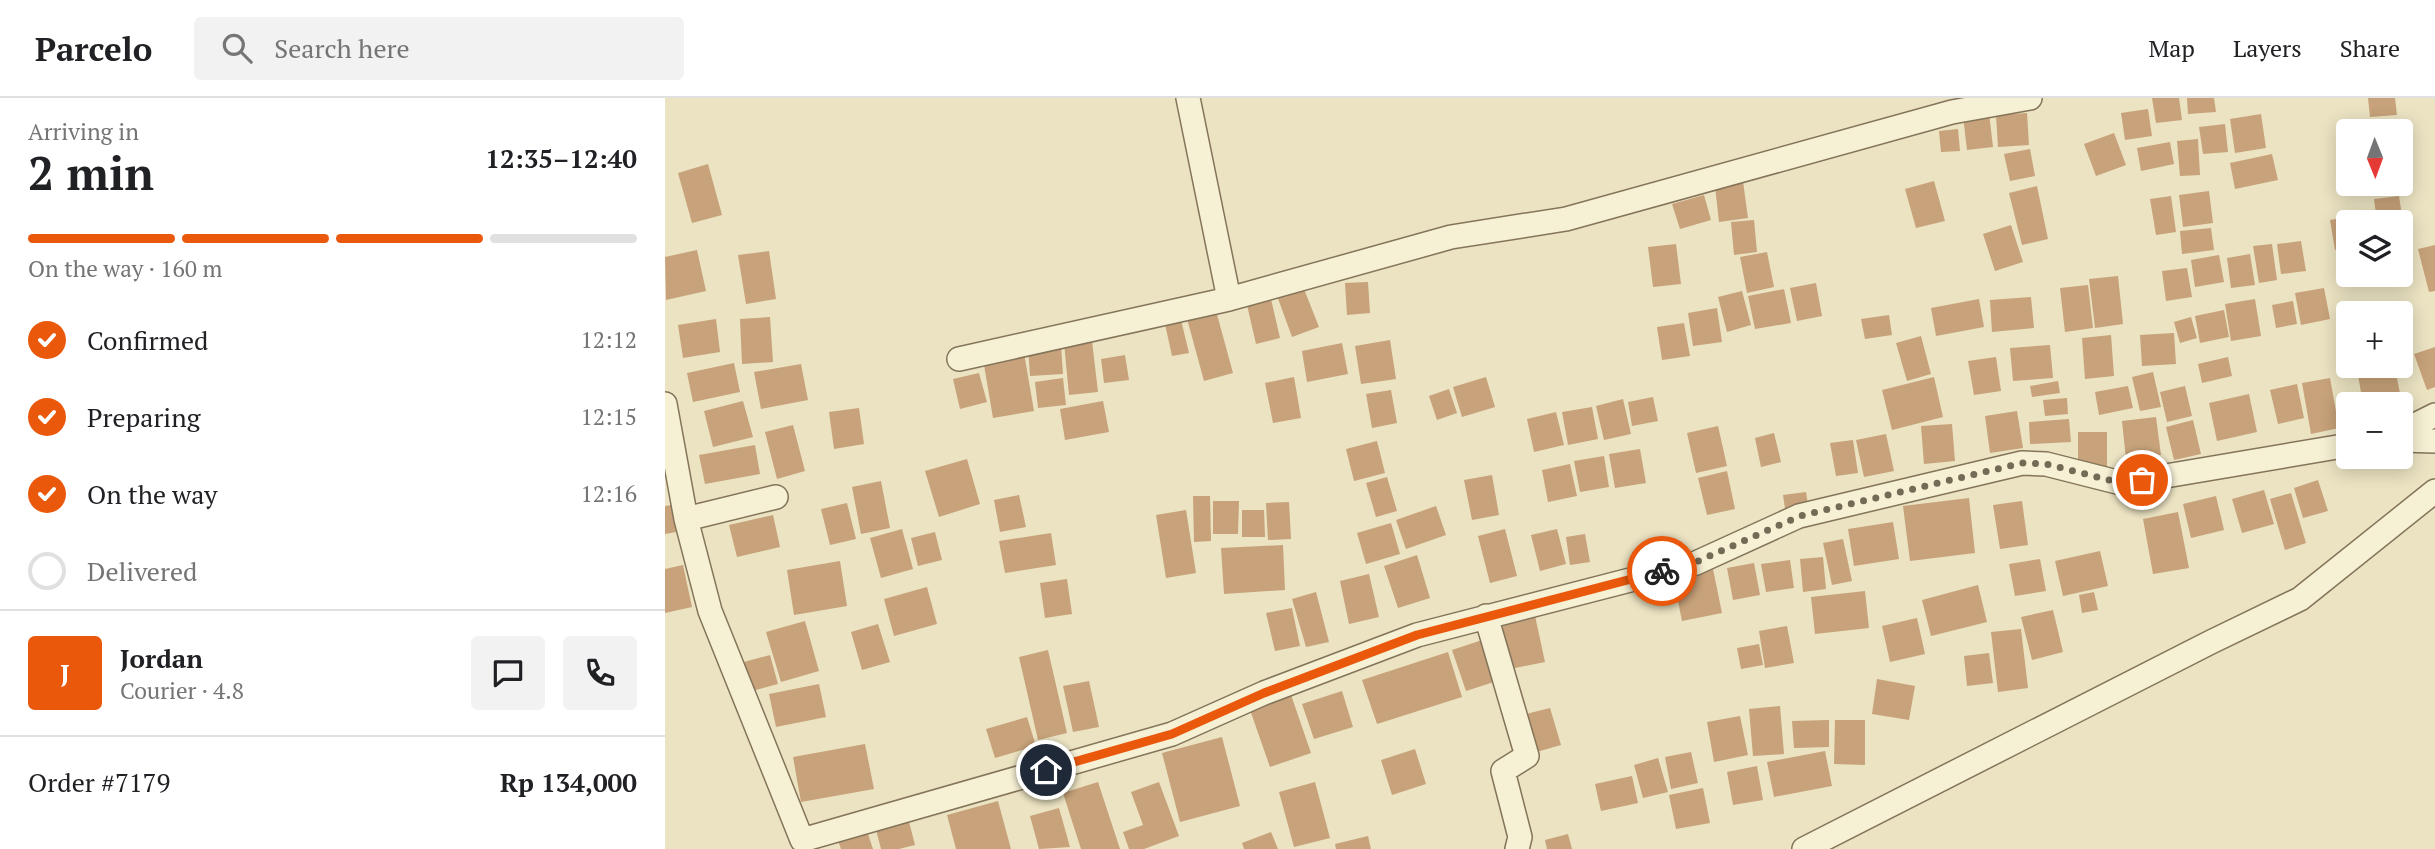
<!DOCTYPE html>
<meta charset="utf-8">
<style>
:root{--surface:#fff;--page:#f2f2f2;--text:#202124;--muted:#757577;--line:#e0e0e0;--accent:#ea580c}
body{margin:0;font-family:"PT Serif",serif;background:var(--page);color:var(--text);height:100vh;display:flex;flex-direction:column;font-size:26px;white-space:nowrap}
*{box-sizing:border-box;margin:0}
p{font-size:23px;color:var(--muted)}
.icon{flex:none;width:38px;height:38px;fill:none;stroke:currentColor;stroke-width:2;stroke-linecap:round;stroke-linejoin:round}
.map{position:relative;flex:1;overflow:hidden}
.side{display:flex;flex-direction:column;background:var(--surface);width:665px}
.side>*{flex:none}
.needle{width:46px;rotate:179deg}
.tools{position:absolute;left:1671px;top:21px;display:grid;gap:14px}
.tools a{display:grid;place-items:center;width:77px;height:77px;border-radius:7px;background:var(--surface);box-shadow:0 4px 18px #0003;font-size:35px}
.pin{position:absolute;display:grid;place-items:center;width:60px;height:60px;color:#fff;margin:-30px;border:4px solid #fff;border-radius:50%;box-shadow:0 2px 7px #0007}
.courier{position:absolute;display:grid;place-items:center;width:70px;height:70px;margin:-35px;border:5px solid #ea580c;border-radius:50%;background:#fff;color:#222;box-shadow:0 2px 9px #0007}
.summary em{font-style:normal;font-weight:800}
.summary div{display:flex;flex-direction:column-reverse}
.summary{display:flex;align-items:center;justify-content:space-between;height:119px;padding:0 28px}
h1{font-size:46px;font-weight:800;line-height:52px}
.bar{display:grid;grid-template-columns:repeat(4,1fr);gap:10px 7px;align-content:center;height:84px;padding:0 28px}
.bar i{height:9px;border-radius:5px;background:var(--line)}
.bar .selected{background:var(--accent)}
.bar p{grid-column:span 4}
.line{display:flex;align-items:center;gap:18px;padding:0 28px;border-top:2px solid var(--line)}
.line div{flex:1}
.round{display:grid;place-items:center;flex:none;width:74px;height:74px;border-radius:7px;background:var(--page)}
ol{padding:0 28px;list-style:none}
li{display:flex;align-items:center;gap:21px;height:77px}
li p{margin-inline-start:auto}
li .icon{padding:7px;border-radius:50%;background:var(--accent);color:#fff;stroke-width:4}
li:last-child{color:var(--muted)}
li i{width:38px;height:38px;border:4px solid var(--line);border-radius:50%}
header{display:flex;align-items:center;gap:42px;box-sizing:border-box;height:98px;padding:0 35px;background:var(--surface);border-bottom:2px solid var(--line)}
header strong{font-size:33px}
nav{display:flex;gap:38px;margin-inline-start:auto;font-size:24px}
.search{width:490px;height:63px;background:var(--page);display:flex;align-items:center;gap:18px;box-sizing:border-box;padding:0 24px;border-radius:7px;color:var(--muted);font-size:26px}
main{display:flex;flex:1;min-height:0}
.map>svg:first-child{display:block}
.building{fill:#c7a27a}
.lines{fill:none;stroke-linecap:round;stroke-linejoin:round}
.street-casing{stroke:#84745a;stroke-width:26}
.street{stroke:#f6f0d4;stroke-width:23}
.done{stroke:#746b57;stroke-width:7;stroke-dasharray:0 12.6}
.route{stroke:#ea580c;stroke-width:9}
</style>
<header>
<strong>Parcelo</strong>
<div class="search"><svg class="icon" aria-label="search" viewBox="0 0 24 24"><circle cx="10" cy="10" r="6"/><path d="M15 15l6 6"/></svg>Search here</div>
<nav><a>Map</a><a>Layers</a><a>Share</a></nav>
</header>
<main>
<section class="side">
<div class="summary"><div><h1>2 min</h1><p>Arriving in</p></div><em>12:35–12:40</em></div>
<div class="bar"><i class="selected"></i><i class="selected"></i><i class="selected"></i><i></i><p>On the way · 160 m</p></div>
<ol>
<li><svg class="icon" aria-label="check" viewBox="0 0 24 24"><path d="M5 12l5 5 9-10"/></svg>Confirmed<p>12:12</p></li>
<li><svg class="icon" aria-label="check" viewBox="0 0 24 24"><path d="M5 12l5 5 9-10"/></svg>Preparing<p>12:15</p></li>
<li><svg class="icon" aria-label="check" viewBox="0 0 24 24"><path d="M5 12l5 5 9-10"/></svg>On the way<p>12:16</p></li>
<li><i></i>Delivered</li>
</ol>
<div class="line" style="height:126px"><b class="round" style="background:var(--accent);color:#fff">J</b><div><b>Jordan</b><p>Courier · 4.8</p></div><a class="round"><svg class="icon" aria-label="chat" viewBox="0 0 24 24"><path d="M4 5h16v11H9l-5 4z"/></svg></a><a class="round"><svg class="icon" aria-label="phone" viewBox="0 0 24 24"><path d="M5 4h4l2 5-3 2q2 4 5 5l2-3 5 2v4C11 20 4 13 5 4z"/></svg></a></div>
<div class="line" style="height:91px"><div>Order #7179</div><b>Rp 134,000</b></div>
</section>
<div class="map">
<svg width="1770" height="751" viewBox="0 0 1770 751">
<rect width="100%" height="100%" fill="#ebe3c2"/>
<path class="building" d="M1487 0H1514L1517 22 1491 25Z
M1522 0H1549L1551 14 1523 16Z
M1703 0H1730L1732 17 1705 19Z
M1483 11 1487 38 1460 42 1456 15Z
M1324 15 1328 49 1302 52 1298 18Z
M1362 15 1364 47 1333 49 1331 17Z
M1596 16 1601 50 1570 55 1565 21Z
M1560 26 1563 54 1538 56 1534 29Z
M1293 31 1295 53 1276 54 1274 33Z
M1449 35 1461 67 1431 78 1419 46Z
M1533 41 1535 77 1515 78 1512 43Z
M1505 44 1509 66 1476 73 1472 50Z
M1365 51 1370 78 1345 83 1339 56Z
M1607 56 1613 82 1570 91 1565 65Z
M43 66 57 117 27 125 13 75Z
M1077 76 1083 120 1054 124 1049 79Z
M1269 83 1280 123 1251 130 1240 91Z
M1372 88 1383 141 1357 147 1344 95Z
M1544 93 1548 125 1518 129 1514 97Z
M1039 97 1046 122 1015 131 1007 106Z
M1506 98 1511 134 1491 137 1485 101Z
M1734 98 1738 124H1712L1709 101Z
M1701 116 1702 124H1684V150L1670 152 1665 122Z
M1089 122 1092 154 1069 157 1066 124Z
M1346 127 1358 164 1330 173 1318 136Z
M1546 130 1549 152 1517 156 1515 133Z
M1636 143 1641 173 1616 176 1612 146Z
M1011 146 1016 186 988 189 983 149Z
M1607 146 1612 182 1594 185 1588 148Z
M1770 147V193L1764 194 1753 151Z
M32 152 41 193 1 202 0 159Z
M104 153 111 201 81 206 73 157Z
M1102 154 1109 189 1082 195 1075 159Z
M1585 156 1590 187 1566 190 1562 160Z
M1554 157 1559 184 1530 189 1526 162Z
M1522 170 1527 199 1501 203 1497 173Z
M1453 178 1458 226 1430 230 1424 181Z
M703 184 705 215 682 217 680 185Z
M1151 185 1157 218 1132 223 1125 190Z
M637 186 654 229 627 239 611 195Z
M1423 187 1428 230 1400 234 1395 190Z
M1659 190 1665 221 1636 227 1630 195Z
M1119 191 1126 225 1090 231 1083 198Z
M1077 193 1086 227 1062 234 1053 199Z
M1366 199 1369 230 1327 234 1325 202Z
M606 201 615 240 591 246 582 207Z
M1314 201 1319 229 1271 238 1266 210Z
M1590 201 1596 238 1566 243 1560 206Z
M1628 203 1632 226 1611 230 1607 207Z
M550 209 568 275 539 283 521 217Z
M1052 210 1057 244 1028 248 1023 215Z
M1559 212 1564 239 1535 245 1530 218Z
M1224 217 1227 237 1200 241 1196 221Z
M105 219 108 264 77 266 75 221Z
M1526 219 1532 240 1515 245 1509 224Z
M51 221 55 254 18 260 13 227Z
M516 222 524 255 507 258 500 226Z
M1019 225 1025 258 997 262 992 229Z
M1509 235 1511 266 1477 268 1475 237Z
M1446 237 1449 278 1420 281 1417 240Z
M1256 238 1266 276 1242 283 1231 245Z
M725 242 731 281 696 286 690 248Z
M427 243 433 294 404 297 399 245Z
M677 245 683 276 642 284 637 253Z
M1385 247 1388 280 1348 283 1345 250Z
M396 248 398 276 365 278 363 249Z
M1770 249V289L1762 292 1749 256Z
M359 255 369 313 328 320 318 261Z
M460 257 464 282 439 285 436 261Z
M1331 259 1336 293 1309 297 1303 263Z
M1563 259 1567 278 1537 285 1533 266Z
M69 265 75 294 28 304 22 275Z
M136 266 143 302 96 311 89 274Z
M1730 270 1737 306H1698L1693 277Z
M1488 274 1496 309 1475 313 1467 279Z
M314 275 322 304 295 311 288 281Z
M629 279 636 320 608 325 600 285Z
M821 279 830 309 797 319 788 289Z
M1269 279 1278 319 1227 332 1217 292Z
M398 280 401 307 373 310 370 284Z
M1665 280 1674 330 1646 336 1637 285Z
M1393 283 1395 295 1367 299 1365 288Z
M1632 286 1639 320 1613 326 1605 292Z
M1463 288 1468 310 1434 317 1430 294Z
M1520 288 1527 318 1502 324 1495 294Z
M784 291 792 315 772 322 764 298Z
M726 292 732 325 707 330 701 296Z
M1584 296 1592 334 1552 343 1544 305Z
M988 299 993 323 967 328 963 304Z
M1402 300 1403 316 1380 318 1378 302Z
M958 301 966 336 939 342 931 308Z
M78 303 88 339 48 349 39 313Z
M438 303 444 334 400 342 395 311Z
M927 309 933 341 903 347 897 314Z
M194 310 199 346 169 351 164 314Z
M1352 313 1358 350 1325 355 1320 318Z
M891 314 899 347 869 354 862 321Z
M1491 319 1496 357 1461 361 1457 323Z
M1404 321 1406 344 1365 346 1364 324Z
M1528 322 1536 356 1509 362 1501 329Z
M1287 326 1290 363 1259 366 1256 328Z
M128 327 140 373 112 381 100 334Z
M1053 328 1062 368 1031 375 1022 335Z
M1413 334H1442V368H1413Z
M1109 335 1116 364 1096 369 1090 340Z
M1221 336 1229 373 1199 379 1191 342Z
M1188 342 1193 375 1171 378 1165 345Z
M712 343 720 375 689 383 681 351Z
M90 347 95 376 40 386 34 357Z
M975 351 981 385 950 390 944 356Z
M939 358 944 389 915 394 909 363Z
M302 361 315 406 274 419 260 373Z
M905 366 912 398 883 404 877 372Z
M1062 373 1070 411 1042 417 1033 380Z
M827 377 834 417 807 422 799 382Z
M722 379 732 413 711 419 701 385Z
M1653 382 1663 413 1638 420 1629 390Z
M216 383 225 430 196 436 187 389Z
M1599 392 1609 426 1577 435 1567 401Z
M1141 394 1144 414 1121 417 1118 397Z
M1626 395 1641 445 1620 452 1605 401Z
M354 397 361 429 335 434 329 402Z
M528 398H545L546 443 529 444Z
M1551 398 1559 432 1526 440 1518 406Z
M1304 400 1310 455 1245 463 1238 408Z
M548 403H574L573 436H548Z
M1357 403 1363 447 1335 451 1328 407Z
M624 404 626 441 603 442 601 405Z
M182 405 191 441 165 447 156 411Z
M7 407 11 434 0 436V408Z
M771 408 781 437 741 451 731 422Z
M521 412 531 475 501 480 491 417Z
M577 412H599L600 439H577Z
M1513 414 1524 470 1488 476 1478 421Z
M108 417 115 449 72 459 64 427Z
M1228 424 1234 461 1189 468 1183 431Z
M726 425 735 456 701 466 692 435Z
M237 431 248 471 216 480 205 440Z
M840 431 852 478 825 485 813 438Z
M892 431 901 466 875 473 866 437Z
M270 434 277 462 253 468 246 440Z
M386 435 391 467 340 475 334 443Z
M920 436 925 464 905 467 901 439Z
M1178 441 1187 483 1167 487 1158 445Z
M618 447 620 492 559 496 556 450Z
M1435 453 1443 488 1398 498 1390 463Z
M752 457 765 500 733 510 719 468Z
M1158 459 1161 491 1138 494 1135 461Z
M1375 461 1381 493 1350 498 1344 466Z
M1125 462 1129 490 1101 494 1096 466Z
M175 463 182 508 129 517 122 472Z
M1089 465 1095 497 1068 502 1062 470Z
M18 467 27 509 0 515V471Z
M1048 471 1057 515 1017 523 1008 478Z
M704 476 714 519 684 526 675 483Z
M402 481 407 516 380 520 375 485Z
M1313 487 1322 524 1266 538 1257 502Z
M262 489 272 526 229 538 219 501Z
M1200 493 1204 530 1150 536 1146 499Z
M651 494 664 544 641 549 627 501Z
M1429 494 1433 512 1417 515 1414 497Z
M627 510 635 548 610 553 601 515Z
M1388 512 1398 554 1367 562 1356 519Z
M869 513 880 564 840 572 830 520Z
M1252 520 1260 556 1225 564 1217 528Z
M140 523 154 573 116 584 101 534Z
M213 526 225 564 197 572 186 534Z
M1122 528 1129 565 1100 570 1094 533Z
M1356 531 1363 590 1333 594 1326 534Z
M820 541 835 582 801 593 787 552Z
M1094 546 1098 567 1076 571 1072 550Z
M383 552 402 635 373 642 354 559Z
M783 554 797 599 712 626 697 582Z
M1324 555 1328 585 1302 588 1299 558Z
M105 557 113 586 87 593 79 564Z
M1212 581 1250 588 1244 622 1207 616Z
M424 583 434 629 408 634 398 588Z
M154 586 161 619 111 629 104 596Z
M677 593 688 629 649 641 637 606Z
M625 594 646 655 605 669 584 609Z
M1115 608 1119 656 1088 658 1084 611Z
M885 610 896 647 868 655 857 617Z
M1075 618 1083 657 1049 664 1042 624Z
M362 619 371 648 330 660 321 631Z
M1164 622V649L1129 650 1127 623Z
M1170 622H1200V667L1169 666Z
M557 639 575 708 515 724 497 655Z
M200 646 209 691 136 704 128 659Z
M750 651 761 686 727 697 716 662Z
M1160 653 1167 688 1109 699 1102 664Z
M1026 654 1033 685 1006 691 1000 659Z
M993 660 1003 694 978 700 969 667Z
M1092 668 1098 702 1068 707 1062 674Z
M967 678 973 705 936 713 930 686Z
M433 684 455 751H416L398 695Z
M494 684 514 738 479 751H464L458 734 478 727 466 694Z
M650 684 665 740 629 749 614 694Z
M1038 690 1045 725 1011 731 1004 697Z
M333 703 346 751H291L282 717Z
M394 710 405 749 374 751 365 718Z
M242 716 250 747 234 751H216L209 724Z
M200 727 208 751H176L171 737Z
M606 734 613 751H579L577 745Z
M903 736 907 751H882L880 742Z
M703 738 706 751H671L670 746Z"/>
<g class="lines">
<g class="street-casing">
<path id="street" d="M523 0 564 201 786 139 901 121 1287 14 1365 0
M294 261 564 201
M0 306 21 421 45 513 137 742 507 636 599 595 752 537 1031 465 1134 418 1357 365 1381 366 1452 384 1477 382 1684 347
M1736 334 1770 317
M1736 342 1770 343
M21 421 111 399
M821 518 862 658 838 673 855 739 852 751
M1139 751 1546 544 1635 501 1770 393"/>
</g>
<use href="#street" class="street"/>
</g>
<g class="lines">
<path class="done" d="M997 473 1031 464 1135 418 1357 365 1381 366 1452 384 1477 382"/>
<path class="route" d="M381 672 507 636 599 595 752 537 997 473"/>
</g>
</svg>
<div class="tools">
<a><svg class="needle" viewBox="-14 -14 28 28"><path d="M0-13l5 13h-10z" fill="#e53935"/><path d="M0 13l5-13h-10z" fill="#757577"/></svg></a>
<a><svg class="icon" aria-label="layers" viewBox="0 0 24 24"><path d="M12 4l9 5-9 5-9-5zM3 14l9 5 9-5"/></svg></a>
<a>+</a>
<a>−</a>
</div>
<div class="pin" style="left:1477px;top:382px;background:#ea580c"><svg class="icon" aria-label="bag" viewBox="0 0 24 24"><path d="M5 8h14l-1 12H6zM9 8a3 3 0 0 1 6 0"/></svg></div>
<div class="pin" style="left:381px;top:672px;background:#1f2937"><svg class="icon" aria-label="home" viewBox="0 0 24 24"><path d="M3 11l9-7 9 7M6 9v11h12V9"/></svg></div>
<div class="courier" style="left:997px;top:473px"><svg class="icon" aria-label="bike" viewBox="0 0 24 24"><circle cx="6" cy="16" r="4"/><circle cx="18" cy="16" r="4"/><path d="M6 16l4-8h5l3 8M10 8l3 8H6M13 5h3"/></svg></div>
</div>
</main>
